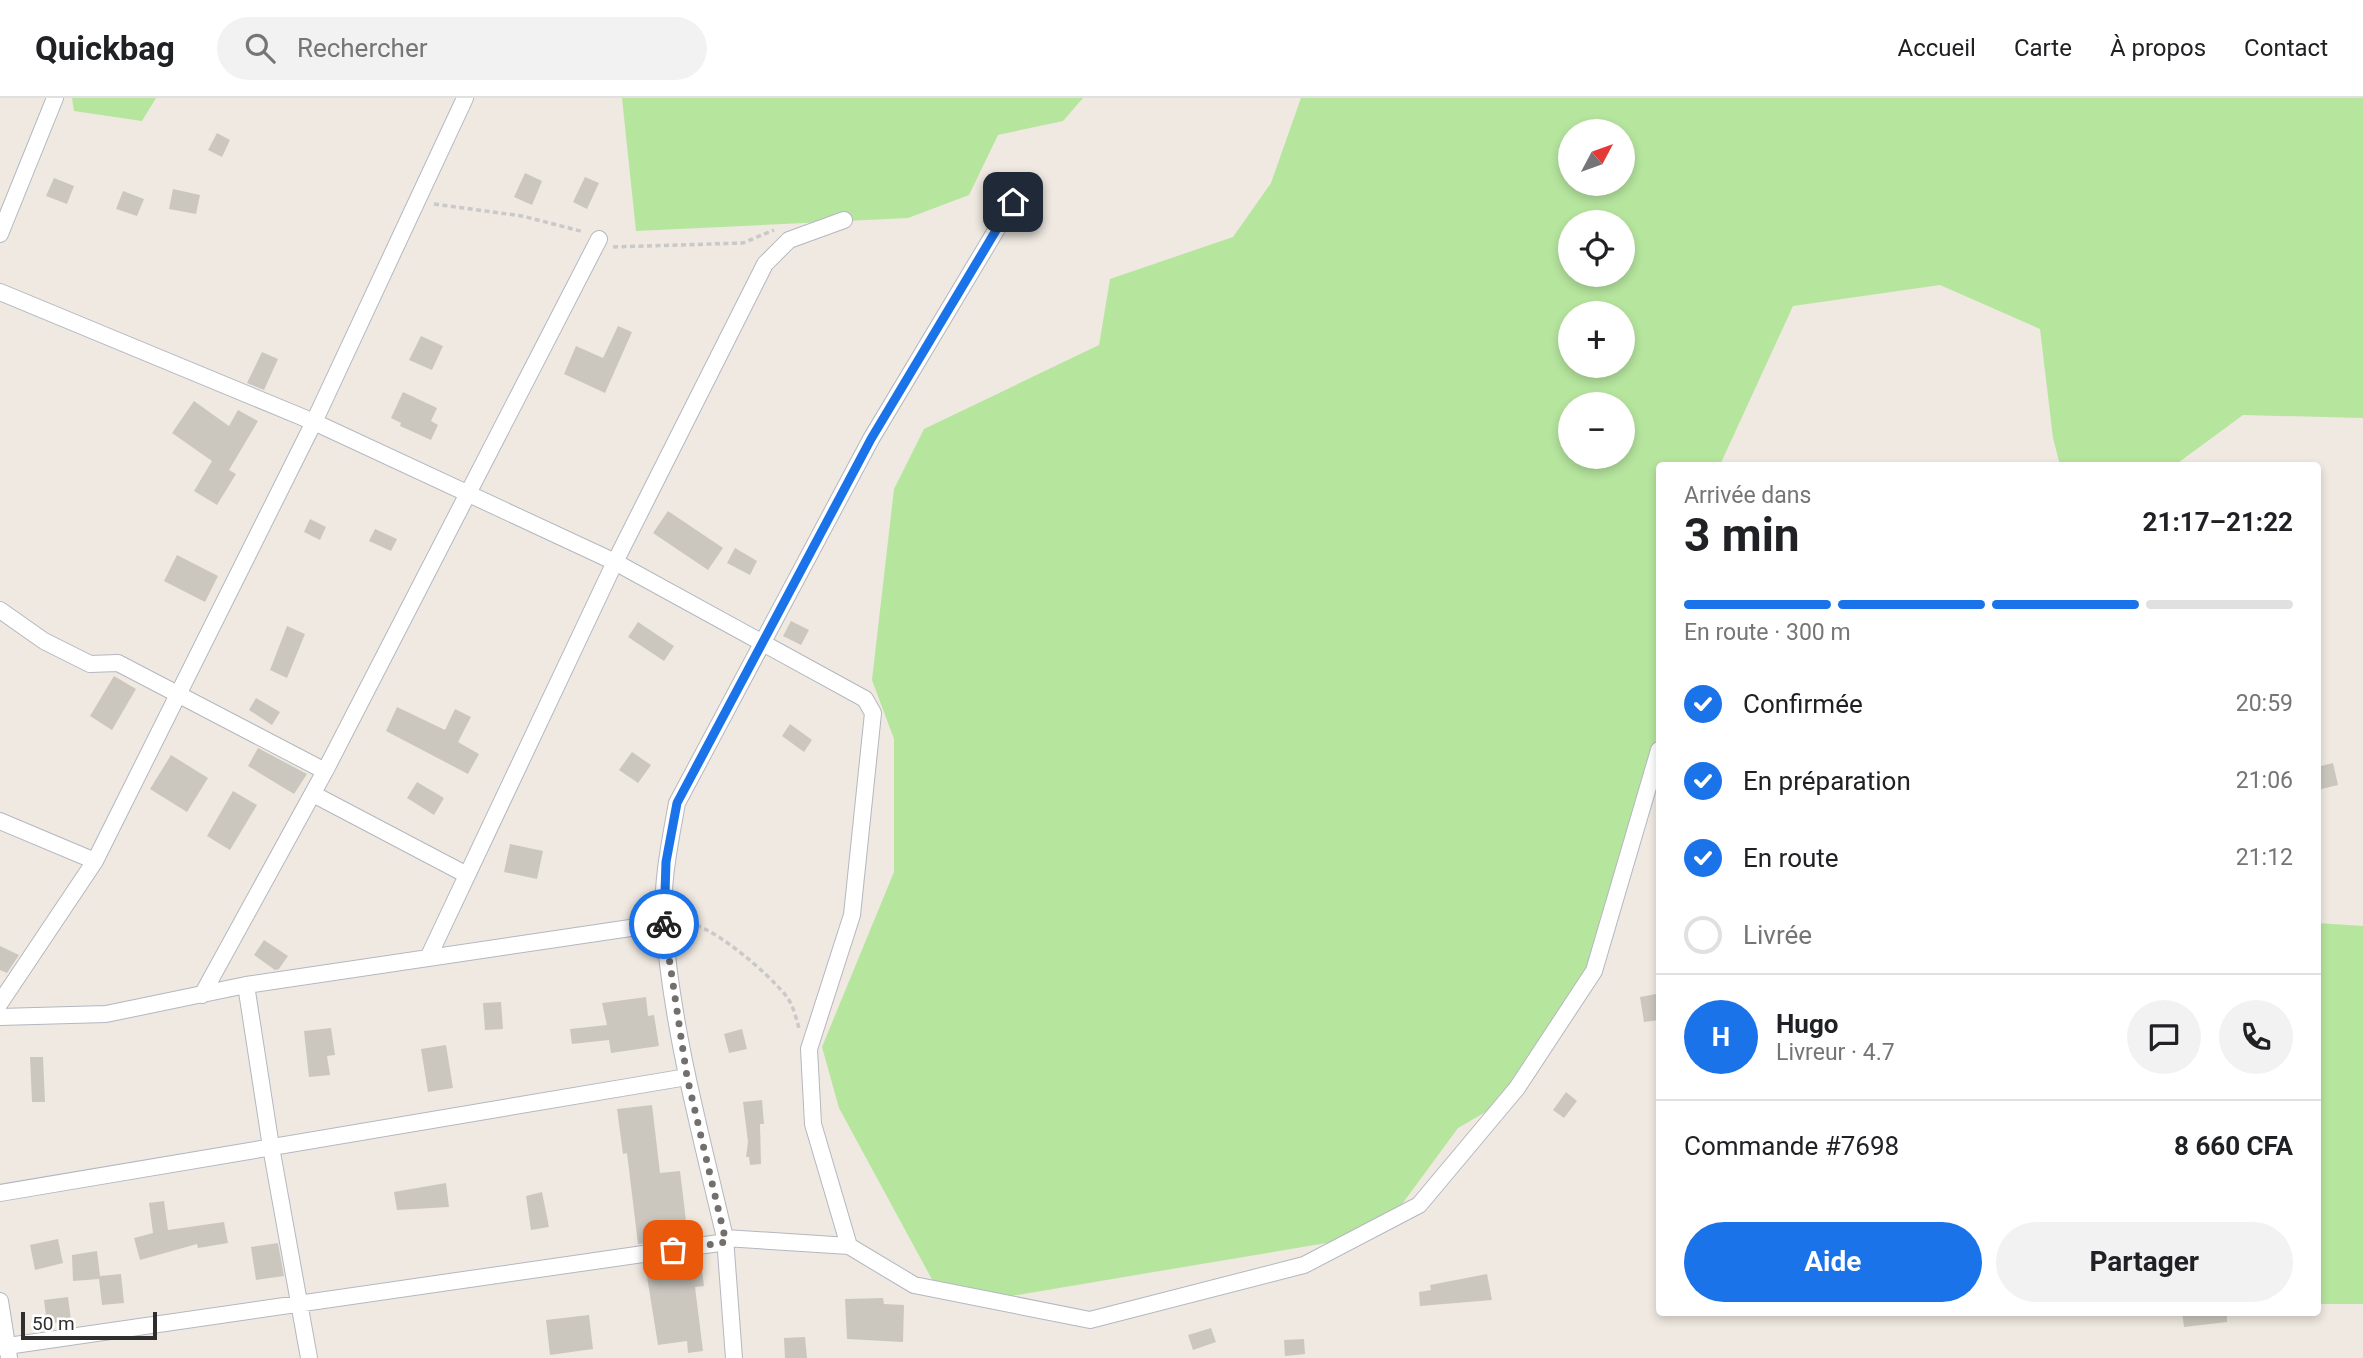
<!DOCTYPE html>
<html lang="fr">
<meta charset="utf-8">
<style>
:root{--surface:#fff;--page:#f2f2f2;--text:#202124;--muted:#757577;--line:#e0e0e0;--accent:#1a73e8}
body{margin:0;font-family:Roboto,sans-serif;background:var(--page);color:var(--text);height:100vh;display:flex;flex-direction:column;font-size:26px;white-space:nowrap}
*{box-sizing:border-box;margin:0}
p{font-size:23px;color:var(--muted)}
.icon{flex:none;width:38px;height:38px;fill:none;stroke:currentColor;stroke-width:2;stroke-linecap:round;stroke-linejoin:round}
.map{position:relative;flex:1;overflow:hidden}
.side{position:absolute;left:1656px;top:364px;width:665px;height:854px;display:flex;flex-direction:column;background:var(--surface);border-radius:7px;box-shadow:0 4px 10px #0003}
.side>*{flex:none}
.needle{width:46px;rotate:49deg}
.tools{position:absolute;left:1558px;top:21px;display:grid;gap:14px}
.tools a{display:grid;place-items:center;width:77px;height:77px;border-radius:50%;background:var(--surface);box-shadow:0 4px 10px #0003;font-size:35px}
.scale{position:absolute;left:21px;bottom:18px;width:136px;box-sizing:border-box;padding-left:7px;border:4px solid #2e2e2e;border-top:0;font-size:19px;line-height:24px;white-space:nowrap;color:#2e2e2e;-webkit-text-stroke:5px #fff;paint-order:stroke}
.pin{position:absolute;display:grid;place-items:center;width:60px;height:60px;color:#fff;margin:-30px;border-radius:14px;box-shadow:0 4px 10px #0006}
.courier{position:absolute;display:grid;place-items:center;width:70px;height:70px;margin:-35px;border:5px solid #1a73e8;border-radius:50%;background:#fff;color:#222;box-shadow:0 2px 9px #0007}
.headline em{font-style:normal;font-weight:700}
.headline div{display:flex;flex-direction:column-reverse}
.headline{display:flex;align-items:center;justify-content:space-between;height:119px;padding:0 28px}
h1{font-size:46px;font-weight:700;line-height:52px}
.bar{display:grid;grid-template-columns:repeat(4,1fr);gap:10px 7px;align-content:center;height:84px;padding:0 28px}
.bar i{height:9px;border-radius:5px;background:var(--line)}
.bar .active{background:var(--accent)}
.bar p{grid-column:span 4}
.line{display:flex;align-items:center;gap:18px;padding:0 28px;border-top:2px solid var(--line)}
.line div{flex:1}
.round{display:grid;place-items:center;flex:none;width:74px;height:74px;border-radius:37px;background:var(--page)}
ol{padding:0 28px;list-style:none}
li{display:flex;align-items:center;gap:21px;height:77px}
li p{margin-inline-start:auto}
li .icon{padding:7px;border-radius:50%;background:var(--accent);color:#fff;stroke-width:4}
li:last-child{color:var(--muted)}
li i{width:38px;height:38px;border:4px solid var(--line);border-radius:50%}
.cta{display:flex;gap:14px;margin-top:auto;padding:14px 28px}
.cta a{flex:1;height:80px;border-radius:42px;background:var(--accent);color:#fff;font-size:28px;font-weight:700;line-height:80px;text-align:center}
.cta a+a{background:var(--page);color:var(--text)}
header{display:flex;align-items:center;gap:42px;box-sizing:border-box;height:98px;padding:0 35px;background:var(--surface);border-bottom:2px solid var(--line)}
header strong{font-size:33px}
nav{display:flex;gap:38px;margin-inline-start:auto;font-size:24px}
.search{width:490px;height:63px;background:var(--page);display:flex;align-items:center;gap:18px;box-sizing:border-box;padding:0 24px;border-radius:38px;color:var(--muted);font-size:26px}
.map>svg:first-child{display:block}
.green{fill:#b6e59e;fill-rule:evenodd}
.building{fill:#cbc7bf}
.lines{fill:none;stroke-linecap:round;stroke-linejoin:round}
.minor-casing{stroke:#b4b7c1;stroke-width:18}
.path{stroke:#c9c9c9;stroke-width:3.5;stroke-dasharray:5 3.5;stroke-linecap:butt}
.minor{stroke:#fff;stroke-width:16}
.done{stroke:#726f6d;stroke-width:7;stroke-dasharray:0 12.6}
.route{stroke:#1a73e8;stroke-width:9}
</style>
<header>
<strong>Quickbag</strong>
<div class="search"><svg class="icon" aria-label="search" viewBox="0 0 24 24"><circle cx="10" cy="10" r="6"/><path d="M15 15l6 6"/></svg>Rechercher</div>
<nav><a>Accueil</a><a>Carte</a><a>À propos</a><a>Contact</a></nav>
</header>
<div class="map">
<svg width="2363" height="1260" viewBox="0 0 2363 1260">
<rect width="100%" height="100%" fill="#efe9e1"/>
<path class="green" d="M72 0H156L142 23 74 13Z
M622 0H1083L1063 23 998 37 969 97 908 120 636 133Z
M1301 0H2363V320L2243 317 2175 367H2060L2053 340 2040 231 1940 187 1793 208 1720 367 1659 368V666L1613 839 1501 1005 1458 1030 1380 1136 999 1200 935 1187 839 1010 822 949 894 774V641L872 582 894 391 924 331 1099 247 1110 181 1233 139 1271 85ZM1570 33H1622V86H1570ZM1570 124H1622V177H1570ZM1570 215H1622V268H1570ZM1570 306H1622V359H1570Z
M2317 825 2363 828V1206H2317V907L2321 906 2317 887Z"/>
<path class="building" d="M217 35 230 42 222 59 208 52Z
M525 75 542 83 532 107 514 99Z
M585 79 599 85 587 111 573 104Z
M54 80 74 88 67 106 46 98Z
M173 91 200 97 196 116 169 111Z
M123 93 144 101 137 118 116 111Z
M618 228 632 234 605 295 564 276 576 248 603 260Z
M421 238 443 248 432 272 409 262Z
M262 254 278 261 264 292 247 285Z
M403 294 437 310 431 323 438 327 431 342 400 328 401 325 391 320Z
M194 303 229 328 238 312 258 323 229 372 236 376 217 407 194 393 212 363 172 335Z
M668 413 723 450 708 472 653 435Z
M310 421 326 429 320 442 304 434Z
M375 431 397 441 391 453 369 443Z
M735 450 757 463 750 477 727 465Z
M177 457 218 478 205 504 164 483Z
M791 523 809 532 801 547 783 538Z
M638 524 674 548 664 563 628 539Z
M287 528 305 536 287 580 270 572Z
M114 578 136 591 112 632 90 618Z
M256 600 280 614 272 627 249 612Z
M397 609 445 632 455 611 471 619 458 644 479 656 468 676 386 633Z
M790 626 812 642 804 654 782 638Z
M258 650 307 676 294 696 248 668Z
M632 654 651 667 638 685 619 672Z
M171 657 208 680 187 714 150 691Z
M2333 665 2338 687 2317 692V669Z
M417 684 444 700 434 717 407 700Z
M233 693 257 707 230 752 207 738Z
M510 746 543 753 537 781 504 774Z
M264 842 288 858 279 871 275 872 254 857Z
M0 848 19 857 7 875 0 872Z
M1656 896 1659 922 1644 924 1640 899Z
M646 899 648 918 654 917 659 948 611 955 609 942 572 946 570 931 607 927 602 905Z
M501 904 503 931 485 932 483 905Z
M331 930 335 957 327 958 330 977 309 979 304 933Z
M742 931 747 951 729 955 724 936Z
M446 947 453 990 428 994 421 951Z
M30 959H43L45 1004H32Z
M1566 994 1577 1003 1564 1020 1553 1012Z
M762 1002 764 1026H760L761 1066 750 1067 749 1059H746L748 1044 743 1004Z
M652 1007 660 1075 680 1073 688 1139 638 1146 627 1055 623 1056 617 1011Z
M446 1085 449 1109 397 1112 394 1094Z
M542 1094 549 1129 531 1132 526 1098Z
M164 1103 168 1132 224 1124 228 1145 198 1150 197 1146 140 1162 134 1140 153 1135 149 1105Z
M58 1141 63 1165 35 1172 30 1147Z
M278 1145 284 1178 256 1182 251 1149Z
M97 1153 100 1178 121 1176 124 1205 102 1207 99 1181 73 1183 72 1157Z
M691 1160 692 1166 701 1165 704 1188 695 1189 703 1253 688 1255 687 1243 658 1247 645 1166Z
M1487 1176 1492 1202 1420 1208 1419 1194 1431 1192 1430 1187Z
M68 1199 71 1222 47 1226 44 1202Z
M883 1200 884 1206 904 1207 903 1244 847 1241 845 1201Z
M2182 1214H2227V1224L2184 1229Z
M589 1217 593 1251 550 1257 546 1222Z
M1211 1230 1216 1244 1193 1252 1188 1237Z
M805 1239 807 1260H785L784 1240Z
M1304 1241 1305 1256 1285 1258 1284 1242Z"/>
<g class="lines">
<g class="minor-casing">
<path id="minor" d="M1013 104 871 341 677 705C670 744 661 786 664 826 672 932 701 1037 725 1140L849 1148 914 1187 1090 1222 1304 1167 1419 1107 1517 990 1594 873 1659 652
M0 136 55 0
M0 194 314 324 465 0
M0 512 44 543 90 566 118 565 325 673
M313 696 467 777
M0 723 95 763 314 324 615 464 865 601 873 615 852 817 809 951 813 1026 849 1148
M428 860 615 464 765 166 789 142 844 122
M246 887 271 1049 309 1260
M202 897 325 673 599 141
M0 905 95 763
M0 919 106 916 246 887 664 825
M0 1095 687 979
M725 1140 734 1260
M0 1203 9 1260
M0 1249 726 1144"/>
</g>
<path class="path" d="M434 106 522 118 584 134
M613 149 743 145 774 132
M680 823C710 824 768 875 787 899 793 907 796 920 799 930"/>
<use href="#minor" class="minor"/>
</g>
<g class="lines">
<path class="done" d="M664 826 687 979 726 1144 673 1152"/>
<path class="route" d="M664 826 666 764 677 705 871 341 1013 104"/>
</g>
</svg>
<div class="tools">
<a><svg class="needle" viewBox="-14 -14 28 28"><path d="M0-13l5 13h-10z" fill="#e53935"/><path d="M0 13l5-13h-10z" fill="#757577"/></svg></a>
<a><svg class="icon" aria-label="locate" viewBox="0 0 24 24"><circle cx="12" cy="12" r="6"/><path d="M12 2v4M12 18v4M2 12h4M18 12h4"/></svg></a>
<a>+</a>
<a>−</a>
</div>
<div class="scale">50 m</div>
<div class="pin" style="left:673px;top:1152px;background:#ea580c"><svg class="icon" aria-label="bag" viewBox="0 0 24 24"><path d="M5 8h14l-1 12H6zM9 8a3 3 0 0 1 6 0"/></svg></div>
<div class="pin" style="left:1013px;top:104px;background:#1f2937"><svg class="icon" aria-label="home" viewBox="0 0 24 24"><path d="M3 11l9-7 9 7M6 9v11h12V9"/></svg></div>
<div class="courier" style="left:664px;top:826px"><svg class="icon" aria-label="bike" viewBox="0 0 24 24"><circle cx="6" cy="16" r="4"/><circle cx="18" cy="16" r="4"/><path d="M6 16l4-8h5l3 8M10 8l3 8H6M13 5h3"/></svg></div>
<section class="side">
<div class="headline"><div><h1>3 min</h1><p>Arrivée dans</p></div><em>21:17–21:22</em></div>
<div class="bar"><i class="active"></i><i class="active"></i><i class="active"></i><i></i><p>En route · 300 m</p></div>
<ol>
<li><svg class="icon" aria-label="check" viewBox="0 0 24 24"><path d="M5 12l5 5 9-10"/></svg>Confirmée<p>20:59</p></li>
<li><svg class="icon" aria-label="check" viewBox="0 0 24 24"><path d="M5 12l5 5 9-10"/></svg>En préparation<p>21:06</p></li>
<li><svg class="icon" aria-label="check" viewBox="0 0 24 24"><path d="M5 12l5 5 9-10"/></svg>En route<p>21:12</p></li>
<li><i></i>Livrée</li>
</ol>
<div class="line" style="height:126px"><b class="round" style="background:var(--accent);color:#fff">H</b><div><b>Hugo</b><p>Livreur · 4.7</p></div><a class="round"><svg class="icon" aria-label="chat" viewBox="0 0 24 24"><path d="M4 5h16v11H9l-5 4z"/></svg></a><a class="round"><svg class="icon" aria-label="phone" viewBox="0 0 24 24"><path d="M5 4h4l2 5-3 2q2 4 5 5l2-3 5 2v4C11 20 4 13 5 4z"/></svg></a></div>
<div class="line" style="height:91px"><div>Commande #7698</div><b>8 660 CFA</b></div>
<div class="cta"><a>Aide</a><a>Partager</a></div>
</section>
</div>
